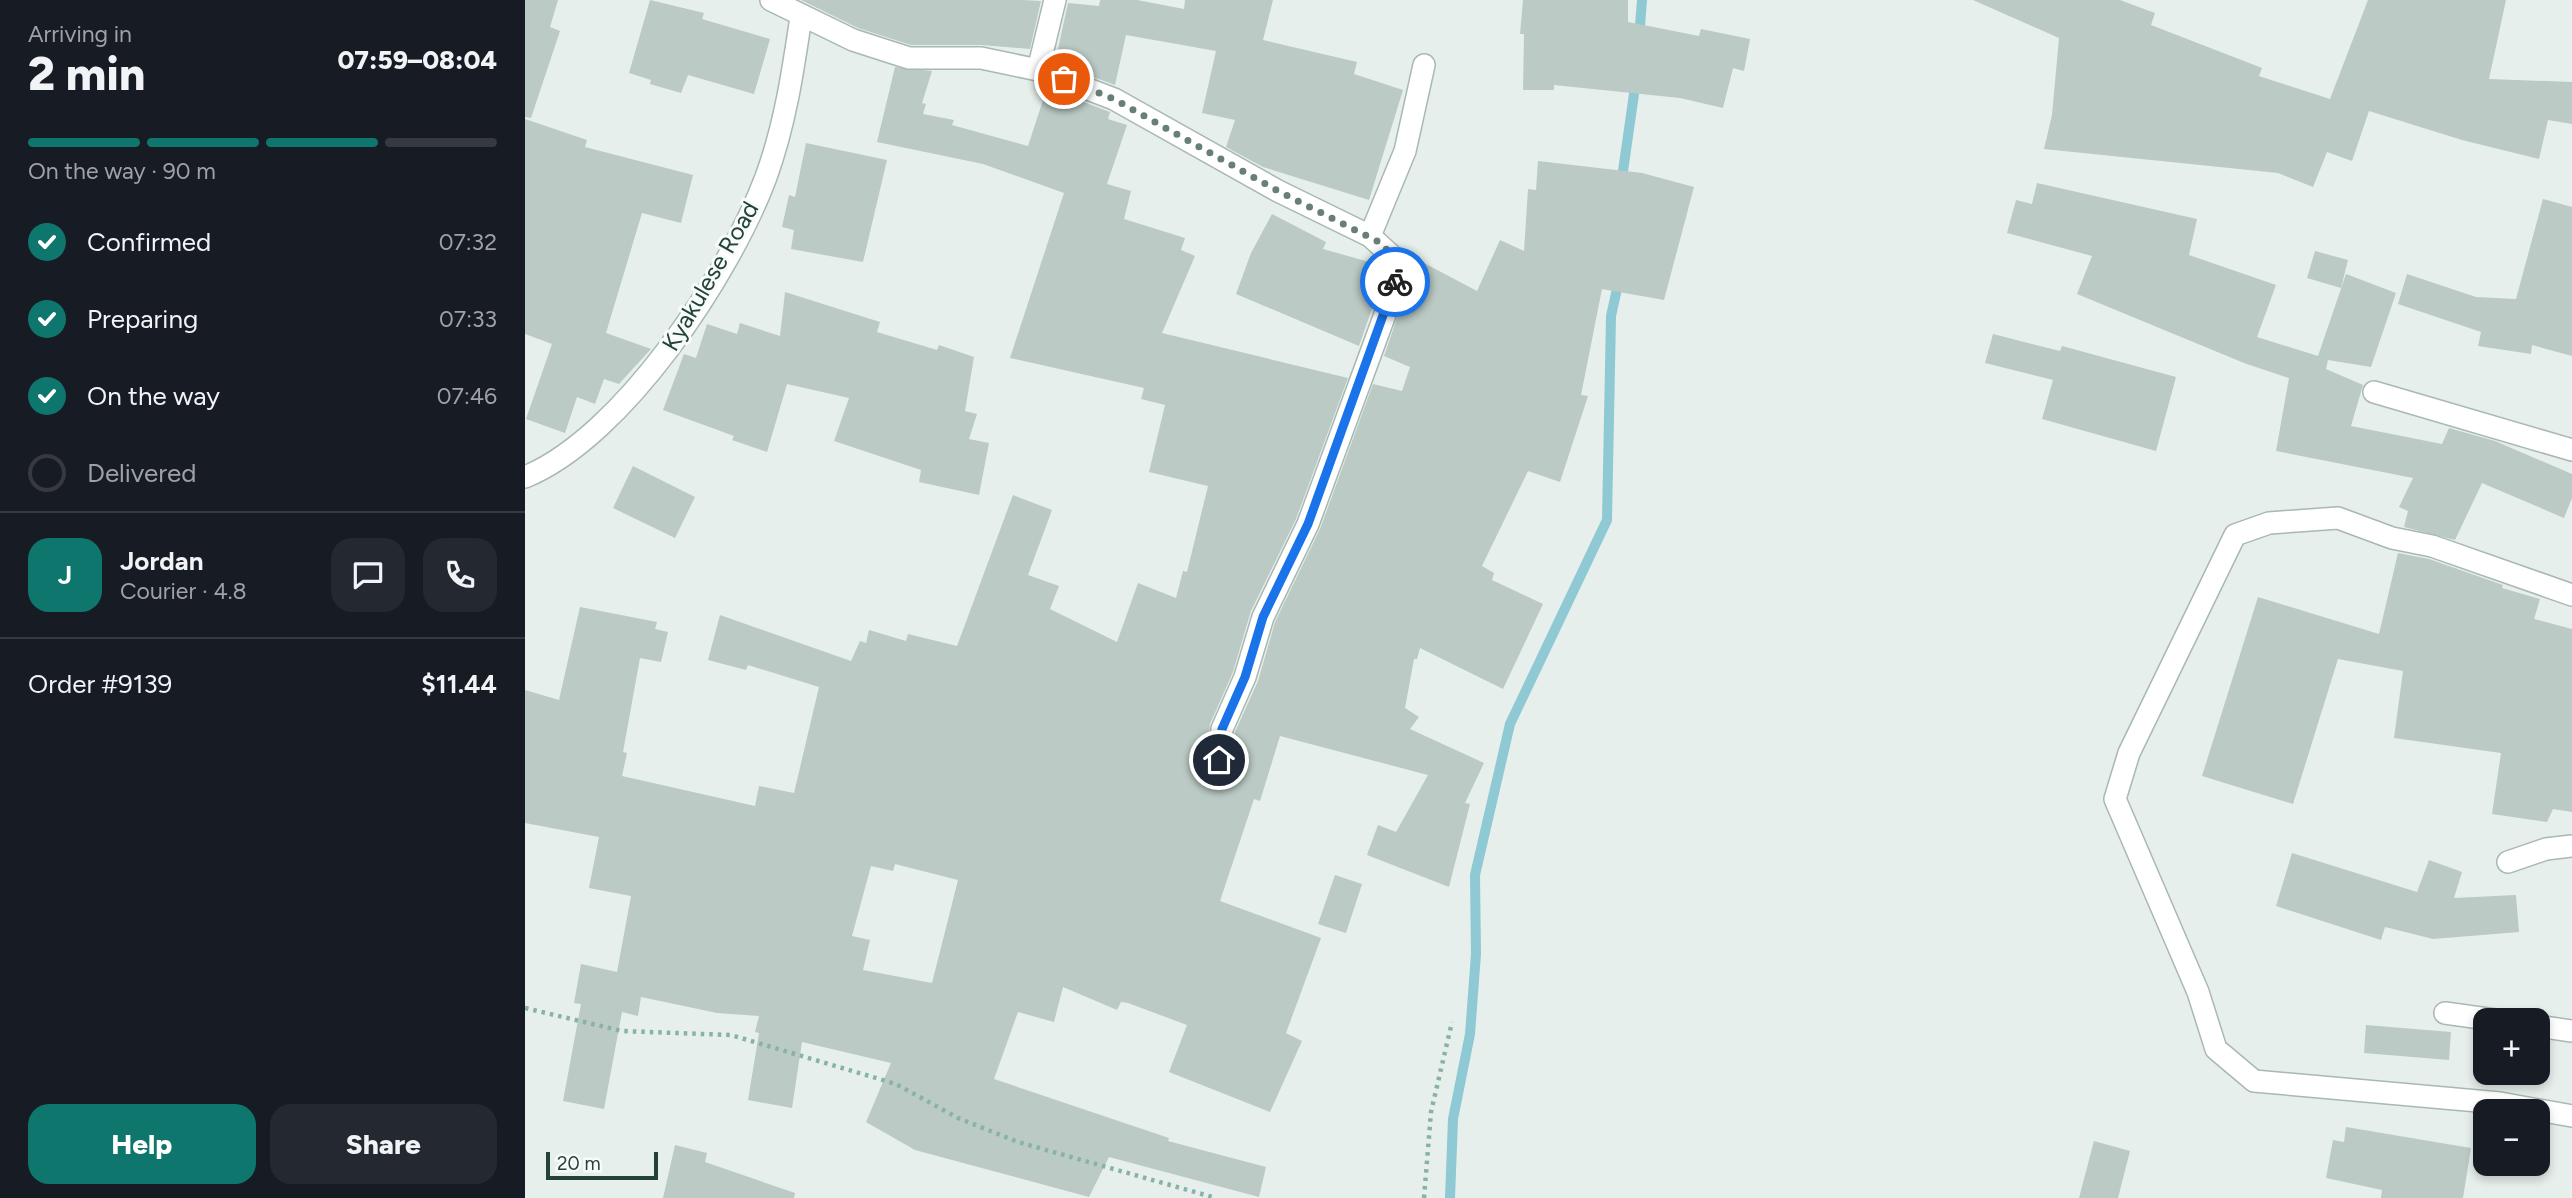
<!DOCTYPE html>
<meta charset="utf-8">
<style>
:root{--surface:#171b24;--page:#242831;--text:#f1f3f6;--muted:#9ea1a6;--line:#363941;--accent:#0f766e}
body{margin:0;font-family:Figtree,sans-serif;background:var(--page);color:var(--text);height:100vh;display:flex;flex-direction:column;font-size:26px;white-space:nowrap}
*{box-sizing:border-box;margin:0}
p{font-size:23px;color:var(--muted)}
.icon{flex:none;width:38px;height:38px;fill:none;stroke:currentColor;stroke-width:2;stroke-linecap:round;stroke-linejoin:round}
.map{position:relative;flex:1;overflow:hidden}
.panel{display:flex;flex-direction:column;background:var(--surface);width:525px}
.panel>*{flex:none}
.buttons{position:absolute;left:1948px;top:1008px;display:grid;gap:14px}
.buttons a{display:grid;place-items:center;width:77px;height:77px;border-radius:14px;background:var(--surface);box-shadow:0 4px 10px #0003;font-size:35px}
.scale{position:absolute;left:21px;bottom:18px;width:112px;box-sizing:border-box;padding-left:7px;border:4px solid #24423a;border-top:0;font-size:19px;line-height:24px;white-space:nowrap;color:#24423a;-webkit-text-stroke:5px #f7fbf9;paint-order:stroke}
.pin{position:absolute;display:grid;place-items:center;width:60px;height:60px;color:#fff;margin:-30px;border:4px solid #fff;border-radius:50%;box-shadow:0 2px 7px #0007}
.courier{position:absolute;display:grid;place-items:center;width:70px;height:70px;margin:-35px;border:5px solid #1a73e8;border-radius:50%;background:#fff;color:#222;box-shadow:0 2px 9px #0007}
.overview em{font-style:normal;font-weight:800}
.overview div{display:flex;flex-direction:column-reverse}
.overview{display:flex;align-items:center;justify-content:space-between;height:119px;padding:0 28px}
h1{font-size:46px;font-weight:800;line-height:52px}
.bar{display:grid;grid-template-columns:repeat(4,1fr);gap:10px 7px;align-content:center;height:84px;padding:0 28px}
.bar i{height:9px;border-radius:5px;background:var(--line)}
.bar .on{background:var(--accent)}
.bar p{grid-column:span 4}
.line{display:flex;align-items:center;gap:18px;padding:0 28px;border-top:2px solid var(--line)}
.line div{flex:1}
.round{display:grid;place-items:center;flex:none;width:74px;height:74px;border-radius:21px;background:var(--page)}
ol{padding:0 28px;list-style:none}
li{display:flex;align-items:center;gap:21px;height:77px}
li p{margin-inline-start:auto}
li .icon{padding:7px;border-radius:50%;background:var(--accent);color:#fff;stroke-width:4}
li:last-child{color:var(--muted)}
li i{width:38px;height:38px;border:4px solid var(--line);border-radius:50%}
.button{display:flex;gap:14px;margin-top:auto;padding:14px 28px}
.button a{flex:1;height:80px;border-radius:21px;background:var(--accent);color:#fff;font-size:28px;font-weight:800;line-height:80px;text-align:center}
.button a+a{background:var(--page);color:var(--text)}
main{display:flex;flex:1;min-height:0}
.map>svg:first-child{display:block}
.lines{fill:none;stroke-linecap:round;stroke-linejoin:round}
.stream{stroke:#8ec9d4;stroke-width:10}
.building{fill:#bbcac4;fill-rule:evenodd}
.lane-casing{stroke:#a8b8b2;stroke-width:24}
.street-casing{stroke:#a8b8b2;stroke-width:24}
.path{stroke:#86b3a5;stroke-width:4.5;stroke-dasharray:3.5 5;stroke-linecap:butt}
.lane{stroke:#fff;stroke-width:21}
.street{stroke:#fff;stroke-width:21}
.done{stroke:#687f78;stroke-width:7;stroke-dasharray:0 12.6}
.route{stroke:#1a73e8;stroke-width:9}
.labels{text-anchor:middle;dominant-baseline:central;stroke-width:6;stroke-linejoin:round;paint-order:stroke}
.street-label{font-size:24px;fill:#24423a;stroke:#f7fbf9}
</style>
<main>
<section class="panel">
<div class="overview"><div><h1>2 min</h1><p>Arriving in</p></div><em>07:59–08:04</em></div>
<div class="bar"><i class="on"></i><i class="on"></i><i class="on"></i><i></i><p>On the way · 90 m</p></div>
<ol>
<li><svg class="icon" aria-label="check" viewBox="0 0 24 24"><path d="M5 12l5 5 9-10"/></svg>Confirmed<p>07:32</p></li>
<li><svg class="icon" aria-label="check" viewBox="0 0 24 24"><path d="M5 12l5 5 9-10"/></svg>Preparing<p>07:33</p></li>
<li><svg class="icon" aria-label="check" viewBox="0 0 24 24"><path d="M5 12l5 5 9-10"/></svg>On the way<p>07:46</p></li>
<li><i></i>Delivered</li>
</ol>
<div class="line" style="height:126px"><b class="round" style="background:var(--accent);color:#fff">J</b><div><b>Jordan</b><p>Courier · 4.8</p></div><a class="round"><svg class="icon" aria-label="chat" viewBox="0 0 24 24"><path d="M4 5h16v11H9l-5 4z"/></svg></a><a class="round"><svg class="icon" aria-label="phone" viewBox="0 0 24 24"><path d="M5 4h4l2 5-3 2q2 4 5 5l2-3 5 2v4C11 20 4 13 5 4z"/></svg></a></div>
<div class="line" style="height:91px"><div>Order #9139</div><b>$11.44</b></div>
<div class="button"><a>Help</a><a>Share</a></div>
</section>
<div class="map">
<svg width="2047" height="1198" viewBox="0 0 2047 1198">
<rect width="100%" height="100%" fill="#e6efeb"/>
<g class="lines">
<path class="stream" d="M1114 39 1117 0
M1096 185 1111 80
M925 1198 928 1119 945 1034 951 954 950 875 985 724 1082 520 1086 316 1094 280"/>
</g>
<path class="building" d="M0 0H33L25 27 35 31 6 118 0 117Z
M125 0 179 13 177 19 245 39 229 94 163 75 156 93 125 84 126 80 104 73Z
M276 0H497L516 1 505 49 456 45H386L333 28Z
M575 0H612L659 9 660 0H748L738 40 832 62 829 74 878 90 844 200 738 167 701 147 710 120 677 113 691 51 601 35 590 85 530 63 543 3 574 6Z
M998 0H1103V22L1174 36 1176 29 1225 39 1219 71 1208 68 1198 108 1155 98 1029 85V90H998L999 34H995Z
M1448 0H1595L1630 13 1626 25 1737 68 1734 76 1805 99 1843 0H1981L1964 79 2047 82V124L2023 120 2014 159 1937 140 1844 111 1827 161 1802 152 1788 187 1753 173 1519 149 1527 115 1534 38Z
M370 67 407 71 397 103 401 104 398 114 429 120 427 125 503 146 522 88 585 112 583 119 602 125 582 184 606 191 599 219 660 238 656 250 670 256 637 333 823 378 771 519 726 611 708 672 685 724 681 759 682 766 692 773 705 767 710 732 733 681 750 622 795 529 848 384 877 391 885 367 859 356 882 289V273L890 275 897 262 952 291 975 240 999 251 1003 189 1011 190 1013 161 1117 173 1169 187 1139 300 1077 289 1056 395 1063 396 1035 482 1003 471 957 566 969 573 967 580 1018 604 978 689 895 648 892 659H889L880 708 894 717 885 729 959 763 940 803 945 804 924 887 842 855 853 825 871 832 903 775 755 736 735 801 729 799 695 901 796 938 761 1033 777 1041 745 1112 644 1072 662 1025 603 1003 596 1002 592 1010 538 987 529 1022 493 1012 469 1079 644 1138 643 1141 741 1167 734 1197 584 1157 564 1197 390 1150 341 1122 366 1063 277 1042 267 1108 223 1100 234 1033 230 1032 234 1016 192 1013 116 997 113 1016 97 1012 79 1109 38 1101 56 1004 49 1003 56 964 92 972 106 896 64 888 74 837 0 823V690L34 700 55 607 132 622 130 629 143 632 136 662 115 658 98 752 102 753 97 776 230 806 234 786 269 793 294 687 223 665 221 670 183 660 195 615 326 661 335 641 341 643 344 630 381 641 383 634 432 646 488 495 527 510 503 575 534 586 525 609 592 642 613 583 651 598 658 571 662 572 683 486 624 472 640 405 616 399 619 388 485 358 539 193 458 164 352 142ZM370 864 433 880 407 983 338 970 345 940 327 936 346 866 368 871Z
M0 119 62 140 60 147 168 175 156 223 117 213 81 333 126 349 94 384 79 379 70 404 52 397 40 433 1 419 27 344 0 334Z
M281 143 362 160 338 262 266 249 269 230 257 227 264 195 270 197Z
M1512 183 1672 219 1664 255 1751 285 1732 337 1793 356 1821 274 1871 293 1846 367 1803 360 1801 369 1838 385 1826 426 1917 444 1924 428 1970 441 2047 474V498L2039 518 1957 483 1930 540 1879 527 1883 511 1874 507 1888 478 1751 451 1764 378 1719 363 1552 294 1567 256 1482 233 1491 200 1507 204Z
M2018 199 2047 207V356L2007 345 2006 354 1953 346 1956 332 1873 304 1882 274 1951 297 1991 299Z
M747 214 801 242 798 249 855 265 856 283 834 346 711 294 726 253Z
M1790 251 1823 260 1816 288 1782 278Z
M260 292 355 322 352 332 412 350 414 345 449 357 440 411 452 414 444 439 464 443 454 495 394 482 396 470 309 441 324 398 262 384 242 452 207 440 209 436 138 410 159 354 171 358 182 324 212 334 215 323 255 336Z
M1468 334 1535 351 1537 346 1651 377 1631 451 1517 419 1528 380 1460 363Z
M108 466 170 497 150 538 88 508Z
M1873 553 1904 559 1978 585 1977 588 2015 599 2009 619 2047 629V812L2028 809 2022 822 1967 814 1976 753 1869 738 1878 671 1813 659 1768 804 1677 776 1733 597 1854 634Z
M1767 853 1892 892 1904 860 1937 872 1929 898 1991 895 1994 932 1908 939 1860 927 1856 940 1751 906Z
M810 875 837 884 821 933 793 924Z
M1841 1025 1926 1032 1924 1060 1839 1053Z
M1821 1127 1946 1148 1938 1198H1856L1857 1190 1801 1178 1808 1140 1819 1142Z
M1569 1141 1605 1151 1593 1198H1554Z
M150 1145 182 1153 180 1162 270 1193 269 1198H138Z"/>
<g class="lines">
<g class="lane-casing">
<path id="lane" d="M845 236 880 151 899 65
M1920 1013 1970 1020
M2012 1026 2047 1031"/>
</g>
<g class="street-casing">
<path id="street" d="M246 0 328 40 359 50 384 58H456L513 70 589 99 753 191 845 236 868 257 869 285 862 309 783 524 738 617 720 677 697 729 694 760
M513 70 530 0
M1849 392 2047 450
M0 477C98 437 205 274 241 177 260 125 268 71 276 17
M2047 595 1907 546 1867 538 1813 518 1744 523 1710 535 1604 753 1590 799 1673 992 1691 1049 1729 1081 1975 1103 2047 1116
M1983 862 2021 849 2047 846"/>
</g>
<path class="path" d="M0 1008 97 1031 206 1035 371 1084 433 1118 493 1142 691 1198
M899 1198 906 1112 927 1022"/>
<use href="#lane" class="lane"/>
<use href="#street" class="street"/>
</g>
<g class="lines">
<path class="done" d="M539 79 589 99 753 191 856 243 868 257 870 282"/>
<path class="route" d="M694 760 697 729 720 677 738 617 783 524 870 282"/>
</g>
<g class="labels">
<g class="street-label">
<text transform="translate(185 276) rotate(-60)">Kyakulese Road</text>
</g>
</g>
</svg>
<div class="buttons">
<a>+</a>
<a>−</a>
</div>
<div class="scale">20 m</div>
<div class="pin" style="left:539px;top:79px;background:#ea580c"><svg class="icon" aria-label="bag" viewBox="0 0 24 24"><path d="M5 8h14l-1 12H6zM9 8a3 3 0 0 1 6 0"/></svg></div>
<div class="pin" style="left:694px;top:760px;background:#1f2937"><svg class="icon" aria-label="home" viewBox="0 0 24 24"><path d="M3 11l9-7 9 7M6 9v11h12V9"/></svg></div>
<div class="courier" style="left:870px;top:282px"><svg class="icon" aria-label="bike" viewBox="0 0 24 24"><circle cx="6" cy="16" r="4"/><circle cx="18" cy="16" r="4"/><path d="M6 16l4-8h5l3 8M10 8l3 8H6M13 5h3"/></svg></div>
</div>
</main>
